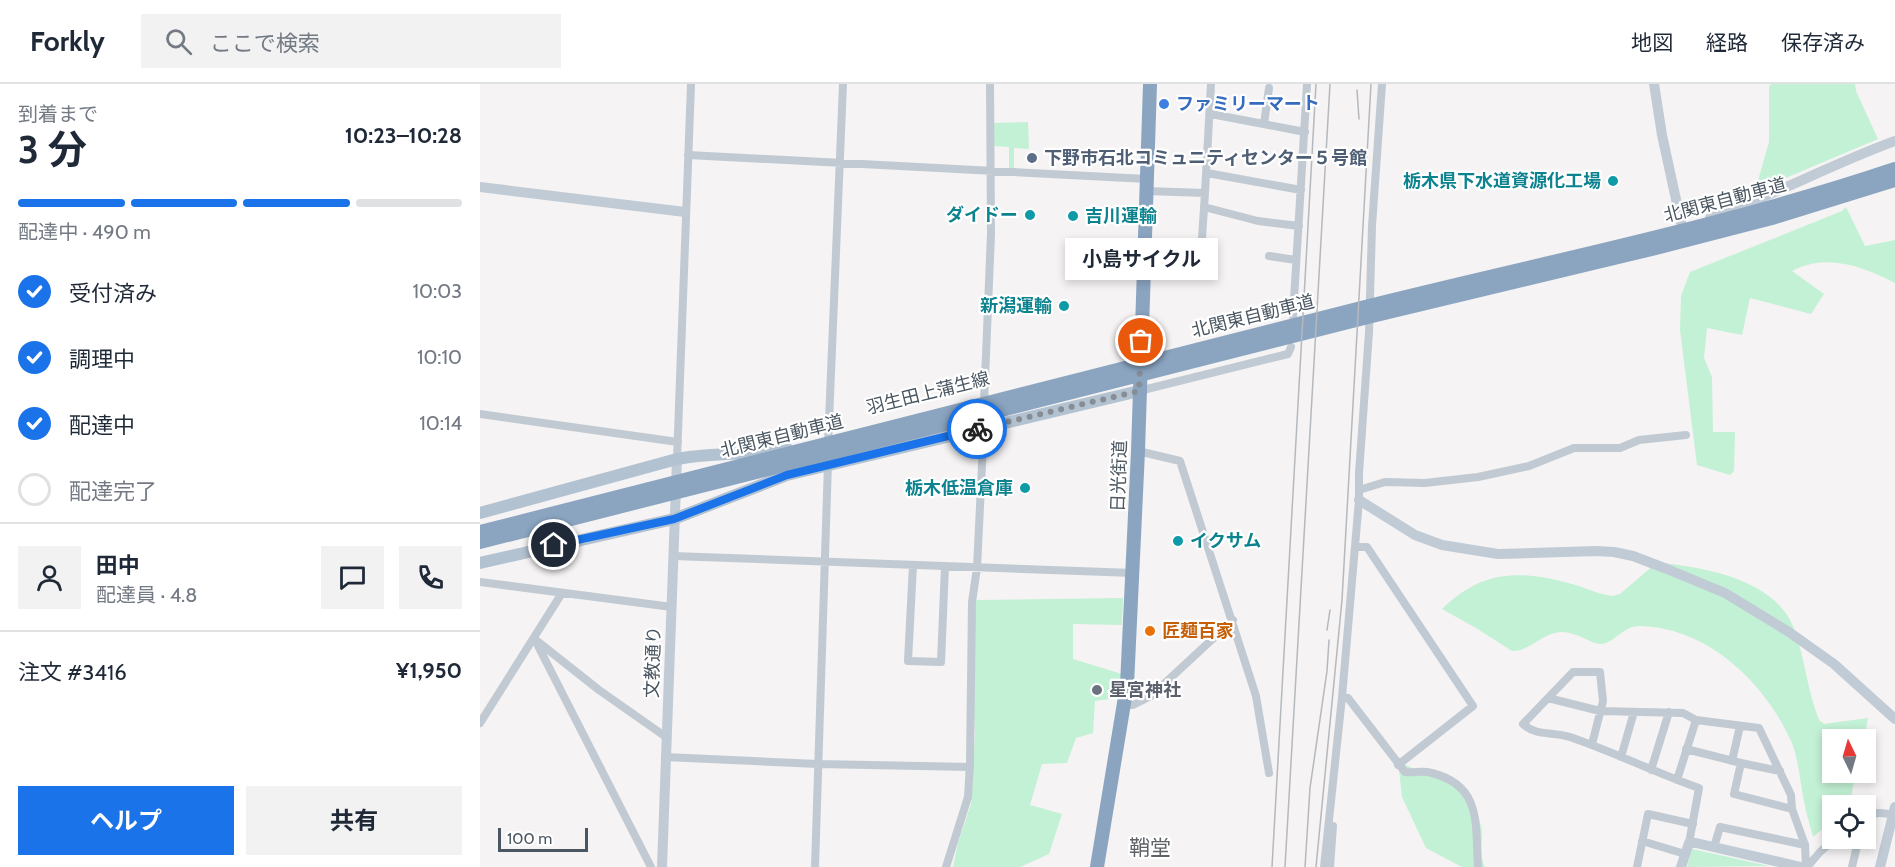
<!DOCTYPE html>
<html lang="ja">
<meta charset="utf-8">
<style>
:root{--surface:#fff;--page:#f2f2f3;--text:#1f2937;--muted:#747a83;--line:#e0e1e3;--accent:#1a73e8}
body{margin:0;font-family:Cabin,"Noto Sans JP",sans-serif;background:var(--page);color:var(--text);height:100vh;display:flex;flex-direction:column;font-size:22px;white-space:nowrap}
*{box-sizing:border-box;margin:0}
p{font-size:20px;color:var(--muted)}
.icon{flex:none;width:33px;height:33px;fill:none;stroke:currentColor;stroke-width:2;stroke-linecap:round;stroke-linejoin:round}
.map{position:relative;flex:1;overflow:hidden}
.side{display:flex;flex-direction:column;background:var(--surface);width:480px}
.side>*{flex:none}
.needle{width:39px;rotate:355deg}
.controls{position:absolute;left:1342px;top:645px;display:grid;gap:12px}
.controls a{display:grid;place-items:center;width:54px;height:54px;border-radius:0px;background:var(--surface);box-shadow:0 3px 9px #0003;font-size:30px}
.scale{position:absolute;left:18px;bottom:15px;width:90px;box-sizing:border-box;padding-left:6px;border:3px solid #4a5661;border-top:0;font-size:16px;line-height:21px;white-space:nowrap;color:#4a5661;-webkit-text-stroke:4px #fff;paint-order:stroke}
.pin{position:absolute;display:grid;place-items:center;width:51px;height:51px;color:#fff;margin:-26px;border:3px solid #fff;border-radius:50%;box-shadow:0 2px 6px #0007}
.courier{position:absolute;display:grid;place-items:center;width:60px;height:60px;margin:-30px;border:4px solid #1a73e8;border-radius:50%;background:#fff;color:#222;box-shadow:0 2px 8px #0007}
.bubble{position:absolute;height:42px;border-radius:0px;background:var(--surface);box-shadow:0 3px 9px #0003;font-size:20px;font-weight:700;line-height:42px;text-align:center}
.overview em{font-style:normal;font-weight:700}
.overview div{display:flex;flex-direction:column-reverse}
.overview{display:flex;align-items:center;justify-content:space-between;height:102px;padding:0 18px}
h1{font-size:39px;font-weight:700;line-height:45px}
.bar{display:grid;grid-template-columns:repeat(4,1fr);gap:9px 6px;align-content:center;height:72px;padding:0 18px}
.bar i{height:8px;border-radius:4px;background:var(--line)}
.bar .current{background:var(--accent)}
.bar p{grid-column:span 4}
.line{display:flex;align-items:center;gap:15px;padding:0 18px;border-top:2px solid var(--line)}
.line div{flex:1}
.round{display:grid;place-items:center;flex:none;width:63px;height:63px;border-radius:0px;background:var(--page)}
ol{padding:0 18px;list-style:none}
li{display:flex;align-items:center;gap:18px;height:66px}
li p{margin-inline-start:auto}
li .icon{padding:6px;border-radius:50%;background:var(--accent);color:#fff;stroke-width:4}
li:last-child{color:var(--muted)}
li i{width:33px;height:33px;border:3px solid var(--line);border-radius:50%}
.primary-button{display:flex;gap:12px;margin-top:auto;padding:12px 18px}
.primary-button a{flex:1;height:69px;border-radius:0px;background:var(--accent);color:#fff;font-size:24px;font-weight:700;line-height:69px;text-align:center}
.primary-button a+a{background:var(--page);color:var(--text)}
header{display:flex;align-items:center;gap:36px;box-sizing:border-box;height:84px;padding:0 30px;background:var(--surface);border-bottom:2px solid var(--line)}
header strong{font-size:28px}
nav{display:flex;gap:33px;margin-inline-start:auto;font-size:21px}
.search{width:420px;height:54px;background:var(--page);display:flex;align-items:center;gap:15px;box-sizing:border-box;padding:0 21px;border-radius:0px;color:var(--muted);font-size:22px}
main{display:flex;flex:1;min-height:0}
.map>svg:first-child{display:block}
.green{fill:#c3f1d5}
.lines{fill:none;stroke-linecap:round;stroke-linejoin:round}
.street{stroke:#c1cad2;stroke-width:8}
.secondary{stroke:#c1cbd6;stroke-width:10}
.primary{stroke:#b3c2d1;stroke-width:12}
.highway{stroke:#8ba5c1;stroke-width:14}
.rail{stroke:#b5b8bd;stroke-width:1.5}
.done{stroke:#868d94;stroke-width:6;stroke-dasharray:0 10.8}
.route{stroke:#1a73e8;stroke-width:8}
.shop-dot{fill:#3f7fe0;stroke:#fff;stroke-width:2}
.service-dot{fill:#5c6f8a;stroke:#fff;stroke-width:2}
.culture-dot{fill:#0f9aa8;stroke:#fff;stroke-width:2}
.food-dot{fill:#e8710a;stroke:#fff;stroke-width:2}
.worship-dot{fill:#6b7280;stroke:#fff;stroke-width:2}
.labels{text-anchor:middle;dominant-baseline:central;stroke-width:4.5;stroke-linejoin:round;paint-order:stroke}
.shop-label{font-size:18px;font-weight:bold;fill:#366cbe;stroke:#fff;text-anchor:start}
.service-label{font-size:18px;font-weight:bold;fill:#4e5e75;stroke:#fff;text-anchor:start}
.culture-label{font-size:18px;font-weight:bold;fill:#0d838f;stroke:#fff;text-anchor:end}
.street-label{font-size:18px;fill:#4a5661;stroke:#fff}
.food-label{font-size:18px;font-weight:bold;fill:#c56008;stroke:#fff;text-anchor:start}
.worship-label{font-size:18px;font-weight:bold;fill:#5b616d;stroke:#fff;text-anchor:start}
.quarter-label{font-size:21px;fill:#5f6368;stroke:#fff}
</style>
<header>
<strong>Forkly</strong>
<div class="search"><svg class="icon" aria-label="search" viewBox="0 0 24 24"><circle cx="10" cy="10" r="6"/><path d="M15 15l6 6"/></svg>ここで検索</div>
<nav><a>地図</a><a>経路</a><a>保存済み</a></nav>
</header>
<main>
<section class="side">
<div class="overview"><div><h1>3 分</h1><p>到着まで</p></div><em>10:23–10:28</em></div>
<div class="bar"><i class="current"></i><i class="current"></i><i class="current"></i><i></i><p>配達中 · 490 m</p></div>
<ol>
<li><svg class="icon" aria-label="check" viewBox="0 0 24 24"><path d="M5 12l5 5 9-10"/></svg>受付済み<p>10:03</p></li>
<li><svg class="icon" aria-label="check" viewBox="0 0 24 24"><path d="M5 12l5 5 9-10"/></svg>調理中<p>10:10</p></li>
<li><svg class="icon" aria-label="check" viewBox="0 0 24 24"><path d="M5 12l5 5 9-10"/></svg>配達中<p>10:14</p></li>
<li><i></i>配達完了</li>
</ol>
<div class="line" style="height:108px"><a class="round"><svg class="icon" aria-label="person" viewBox="0 0 24 24"><circle cx="12" cy="8" r="4"/><path d="M4 21q1-7 8-7t8 7"/></svg></a><div><b>田中</b><p>配達員 · 4.8</p></div><a class="round"><svg class="icon" aria-label="chat" viewBox="0 0 24 24"><path d="M4 5h16v11H9l-5 4z"/></svg></a><a class="round"><svg class="icon" aria-label="phone" viewBox="0 0 24 24"><path d="M5 4h4l2 5-3 2q2 4 5 5l2-3 5 2v4C11 20 4 13 5 4z"/></svg></a></div>
<div class="line" style="height:78px"><div>注文 #3416</div><b>¥1,950</b></div>
<div class="primary-button"><a>ヘルプ</a><a>共有</a></div>
</section>
<div class="map">
<svg width="1415" height="783" viewBox="0 0 1415 783">
<rect width="100%" height="100%" fill="#f5f3f3"/>
<path class="green" d="M1292 0H1375L1376 7 1398 55 1275 107 1289 58V2Z
M548 38 549 65 534 64V84H529V63L514 62 512 39Z
M1366 123 1385 162 1415 156V199C1382 182 1347 169 1312 187L1344 210 1331 230 1270 214 1262 251 1227 244 1224 274 1232 293 1233 348H1255L1254 387 1250 391 1217 381 1200 246 1201 212 1210 188 1362 127Z
M1181 479C1225 483 1294 496 1313 542 1325 573 1327 606 1339 636L1344 640 1388 634 1384 655 1353 656V688L1375 689 1370 721 1353 722V736L1333 753C1330 741 1326 729 1324 717 1320 698 1319 678 1312 659 1286 600 1229 544 1161 542 1143 541 1135 559 1121 560 1111 560 1097 548 1082 548 1063 548 1049 568 1032 567L996 544 962 525C1003 485 1040 486 1092 500 1106 504 1118 510 1132 512L1140 510 1175 480Z
M643 514 642 541 593 540V575L642 590 638 614 615 617 613 649 596 654 587 679 562 680 550 721 582 730 569 770 540 783H473L478 759 491 720 495 651 493 614 494 516Z
M918 677C937 689 953 688 971 696 982 701 998 730 1001 742 1004 756 998 770 1005 783H982L946 764 922 713Z
M1212 765 1289 782 1207 783Z"/>
<g class="lines">
<path class="street" d="M731 30 825 48
M784 40 789 4
M208 71 667 95
M727 89 821 106
M666 107 725 109 731 0
M725 109 720 184 733 187
M724 123 778 137 819 142
M789 172 816 176
M813 232 827 0
M659 307 808 270 811 263
M504 319 511 150 510 0
M0 330 198 358
M348 361 363 0
M658 367 700 377 776 612 789 689
M197 375 211 0
M879 406 905 398 945 399 998 393 1049 382 1094 364H1140L1159 356 1206 351
M875 463H887L993 622 918 681
M193 472 653 489
M433 481 428 577 461 578 465 482
M0 498 192 523
M54 554 171 783
M57 557 119 606 186 653
M862 613 868 614 925 688C934 689 943 686 952 689 1003 702 995 742 998 783
M1068 614 1120 627 1203 629 1216 636 1279 644 1311 711 1312 725 1325 761 1326 783
M644 621H653L671 612 753 536
M0 639 82 509
M1112 660 1123 617 1120 588H1093L1043 640C1057 653 1073 647 1090 653 1134 668 1176 689 1219 704L1209 759
M1206 665 1261 679 1254 710 1312 725
M185 673 338 680 490 683
M1141 673 1154 628
M1252 677 1260 642
M1261 679 1300 687
M1171 686 1189 628
M1197 696 1216 636
M1386 733C1396 727 1404 729 1415 731
M1162 757 1205 770
M1234 763 1240 743 1325 761
M335 783 348 379
M466 783 488 713 490 679 492 518 497 484 504 340
M844 783 862 613 879 416V389L889 248 892 142 902 0
M850 783 853 742
M1157 783 1168 730 1213 740
M1327 783 1340 768 1356 754
M1372 783 1379 754"/>
<path class="secondary" d="M1174 0 1182 51 1202 143
M0 103 205 128
M1230 134C1293 112 1352 80 1415 57
M879 416 935 451 962 461 1018 470 1116 467 1134 468 1153 472 1187 485 1245 509 1309 548 1354 580 1415 635
M182 783 197 375
M1201 783 1209 759H1216L1321 783
M1400 783 1415 723"/>
<path class="primary" d="M0 429 197 375C233 368 270 372 306 363
M0 479 194 435 307 391 659 307"/>
<path class="highway" d="M0 448C296 372 592 295 889 222 1065 178 1243 143 1415 85
M0 458 892 232 1176 164 1292 134 1415 96
M617 783 647 601 658 367 670 0"/>
<path class="rail" d="M877 6 879 35
M847 546 850 526
M792 783 836 0
M805 783 850 0
M825 783 830 704 847 587 849 556
M836 783 862 516 891 0"/>
</g>
<g class="lines">
<path class="done" d="M497 345 659 307 661 257"/>
<path class="route" d="M74 461 194 435 307 391 497 345"/>
</g>
<circle class="shop-dot" cx="684" cy="20" r="6"/>
<circle class="service-dot" cx="552" cy="74" r="6"/>
<g class="culture-dot">
<circle cx="1133" cy="97" r="6"/>
<circle cx="550" cy="131" r="6"/>
<circle cx="593" cy="132" r="6"/>
<circle cx="584" cy="222" r="6"/>
<circle cx="545" cy="404" r="6"/>
<circle cx="698" cy="457" r="6"/>
</g>
<circle class="food-dot" cx="670" cy="547" r="6"/>
<circle class="worship-dot" cx="617" cy="606" r="6"/>
<g class="labels">
<g class="shop-label">
<text x="696" y="20">ファミリーマート</text>
</g>
<g class="service-label">
<text x="564" y="74">下野市石北コミュニティセンター５号館</text>
</g>
<g class="culture-label">
<text x="1121" y="97">栃木県下水道資源化工場</text>
<text x="538" y="131">ダイドー</text>
<text x="605" y="132" text-anchor="start">吉川運輸</text>
<text x="572" y="222">新潟運輸</text>
<text x="533" y="404">栃木低温倉庫</text>
<text x="710" y="457" text-anchor="start">イクサム</text>
</g>
<g class="street-label">
<text transform="translate(1245 116) rotate(-15)">北関東自動車道</text>
<text transform="translate(773 232) rotate(-14)">北関東自動車道</text>
<text transform="translate(448 309) rotate(-14)">羽生田上蒲生線</text>
<text transform="translate(302 352) rotate(-14)">北関東自動車道</text>
<text transform="translate(639 392) rotate(-88)">日光街道</text>
<text transform="translate(173 578) rotate(-88)">文教通り</text>
</g>
<g class="food-label">
<text x="682" y="547">匠麺百家</text>
</g>
<g class="worship-label">
<text x="629" y="606">星宮神社</text>
</g>
<g class="quarter-label">
<text x="670" y="763">鞘堂</text>
</g>
</g>
</svg>
<div class="controls">
<a><svg class="needle" viewBox="-14 -14 28 28"><path d="M0-13l5 13h-10z" fill="#e53935"/><path d="M0 13l5-13h-10z" fill="#747a83"/></svg></a>
<a><svg class="icon" aria-label="locate" viewBox="0 0 24 24"><circle cx="12" cy="12" r="6"/><path d="M12 2v4M12 18v4M2 12h4M18 12h4"/></svg></a>
</div>
<div class="scale">100 m</div>
<div class="pin" style="left:661px;top:257px;background:#ea580c"><svg class="icon" aria-label="bag" viewBox="0 0 24 24"><path d="M5 8h14l-1 12H6zM9 8a3 3 0 0 1 6 0"/></svg></div>
<div class="pin" style="left:74px;top:461px;background:#1f2937"><svg class="icon" aria-label="home" viewBox="0 0 24 24"><path d="M3 11l9-7 9 7M6 9v11h12V9"/></svg></div>
<div class="courier" style="left:497px;top:345px"><svg class="icon" aria-label="bike" viewBox="0 0 24 24"><circle cx="6" cy="16" r="4"/><circle cx="18" cy="16" r="4"/><path d="M6 16l4-8h5l3 8M10 8l3 8H6M13 5h3"/></svg></div>
<div class="bubble" style="left:585px;top:154px;width:153px">小島サイクル</div>
</div>
</main>
